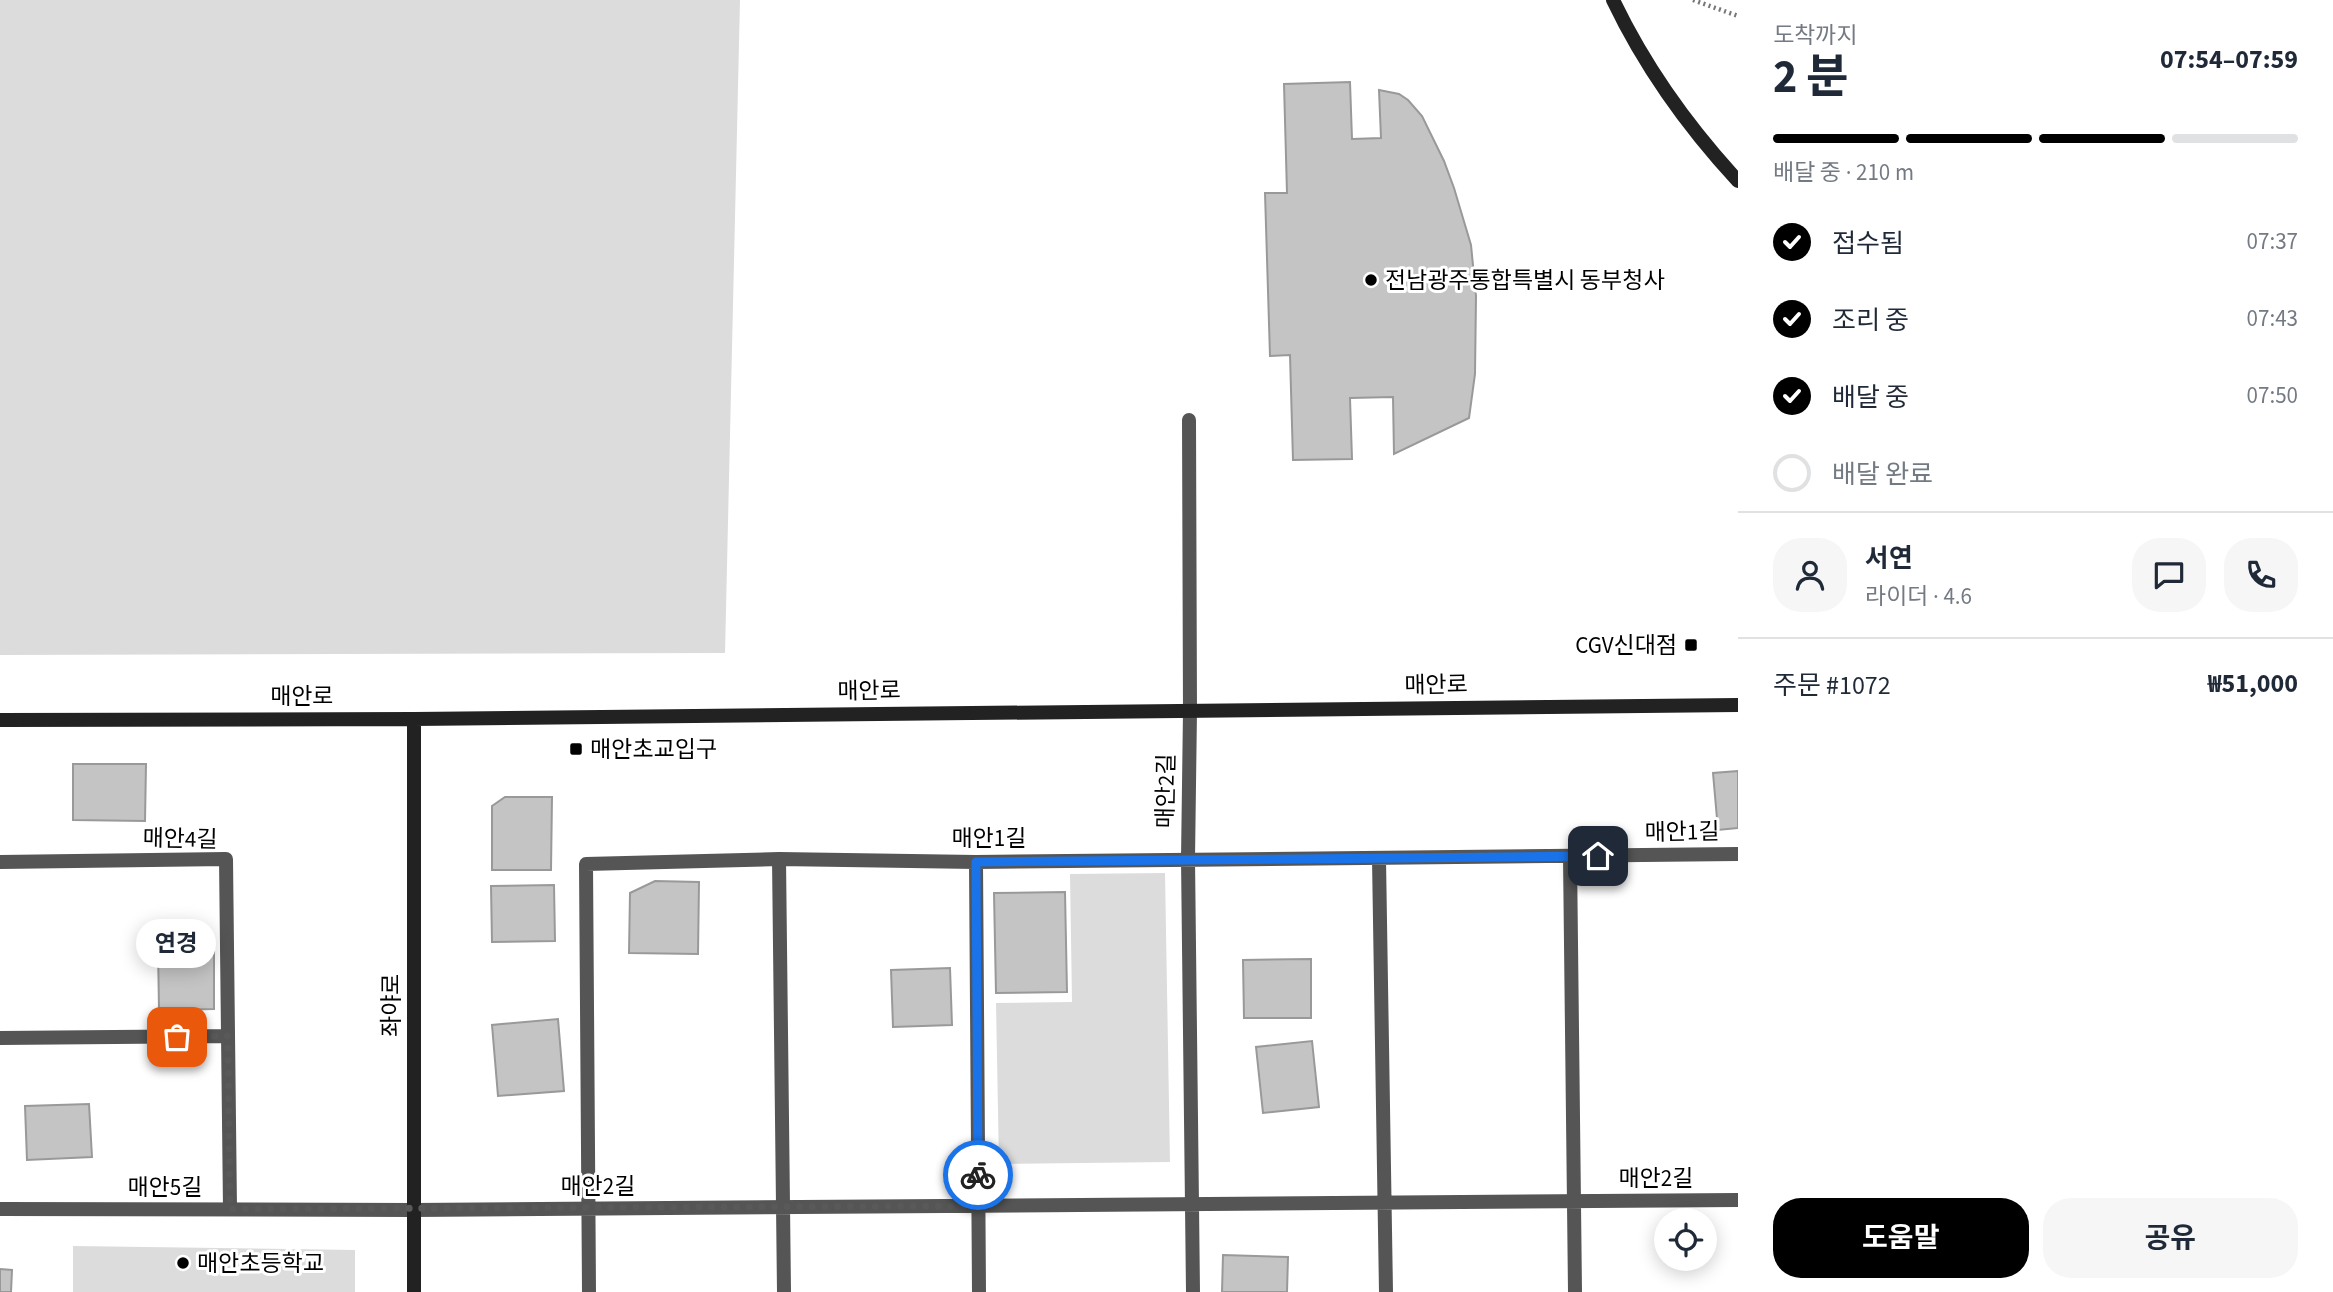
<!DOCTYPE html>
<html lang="ko">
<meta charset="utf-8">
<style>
:root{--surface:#fff;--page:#f6f6f7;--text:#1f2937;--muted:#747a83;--line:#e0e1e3;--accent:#000}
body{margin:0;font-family:"Source Sans 3","Noto Sans KR",sans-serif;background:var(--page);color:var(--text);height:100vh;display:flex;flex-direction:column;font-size:26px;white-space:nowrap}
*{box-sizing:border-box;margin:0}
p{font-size:23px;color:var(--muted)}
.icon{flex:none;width:38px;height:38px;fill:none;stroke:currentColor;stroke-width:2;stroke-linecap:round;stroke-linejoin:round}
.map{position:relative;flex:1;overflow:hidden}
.drawer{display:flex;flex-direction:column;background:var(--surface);width:595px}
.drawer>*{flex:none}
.controls{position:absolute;left:1654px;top:1208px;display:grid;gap:14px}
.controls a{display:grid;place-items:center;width:63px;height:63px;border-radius:50%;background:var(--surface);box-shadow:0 4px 18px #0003;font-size:35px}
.pin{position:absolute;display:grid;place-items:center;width:60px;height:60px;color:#fff;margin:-30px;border-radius:14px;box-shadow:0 4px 10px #0006}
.courier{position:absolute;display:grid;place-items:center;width:70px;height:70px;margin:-35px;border:5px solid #1a73e8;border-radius:50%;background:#fff;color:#222;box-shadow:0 2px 9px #0007}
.bubble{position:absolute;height:49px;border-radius:24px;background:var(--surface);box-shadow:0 4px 18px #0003;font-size:23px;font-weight:700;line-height:49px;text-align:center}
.summary em{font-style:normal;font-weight:700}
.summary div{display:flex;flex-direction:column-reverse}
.summary{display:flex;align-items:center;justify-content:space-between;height:119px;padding:0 35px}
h1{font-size:46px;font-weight:700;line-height:52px}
.bar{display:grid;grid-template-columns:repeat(4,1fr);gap:10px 7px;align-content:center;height:84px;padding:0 35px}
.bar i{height:9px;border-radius:5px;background:var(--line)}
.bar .active{background:var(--accent)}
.bar p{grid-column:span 4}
.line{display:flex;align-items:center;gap:18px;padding:0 35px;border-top:2px solid var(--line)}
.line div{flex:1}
.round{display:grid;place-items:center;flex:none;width:74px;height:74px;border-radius:28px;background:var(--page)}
ol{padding:0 35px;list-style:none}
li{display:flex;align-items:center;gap:21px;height:77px}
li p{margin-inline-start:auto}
li .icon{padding:7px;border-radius:50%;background:var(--accent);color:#fff;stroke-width:4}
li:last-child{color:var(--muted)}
li i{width:38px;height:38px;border:4px solid var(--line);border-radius:50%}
.cta{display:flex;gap:14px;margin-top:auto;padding:14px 35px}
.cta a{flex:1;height:80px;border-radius:28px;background:var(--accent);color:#fff;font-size:28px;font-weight:700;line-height:80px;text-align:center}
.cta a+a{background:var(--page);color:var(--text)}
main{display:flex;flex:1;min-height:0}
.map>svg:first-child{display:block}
.green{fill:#dcdcdc}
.building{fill:#c4c4c4;stroke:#999;stroke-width:2}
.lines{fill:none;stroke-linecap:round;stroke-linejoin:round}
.path{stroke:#777;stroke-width:4.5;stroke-dasharray:2 3.5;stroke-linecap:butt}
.street{stroke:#555;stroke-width:14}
.secondary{stroke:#222;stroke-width:14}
.done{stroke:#595959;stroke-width:7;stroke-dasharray:0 12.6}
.route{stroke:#1a73e8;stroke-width:9}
.poi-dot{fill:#000;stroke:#fff;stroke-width:2.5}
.labels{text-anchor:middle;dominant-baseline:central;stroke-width:6;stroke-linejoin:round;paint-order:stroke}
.poi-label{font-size:23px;fill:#000;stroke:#fff;text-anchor:start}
.street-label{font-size:23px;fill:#000;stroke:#fff}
</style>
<main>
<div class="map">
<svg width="1738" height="1292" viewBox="0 0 1738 1292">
<rect width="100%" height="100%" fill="#fff"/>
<path class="green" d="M0 0H740L725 653 0 655Z
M1165 873 1170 1162 999 1164 996 1003 1072 1002 1070 874Z
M73 1246 355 1250V1292H73Z"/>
<path class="building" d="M1350 82 1352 139 1381 138 1379 90 1399 94 1408 100 1422 116 1444 161 1454 188 1471 245 1476 296 1475 374 1469 418 1394 454 1393 397 1350 398 1352 459 1293 460 1290 355 1270 356 1265 193H1287L1284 84Z
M73 764H146L145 821 73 820Z
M1738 771V828L1718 830 1713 773Z
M505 797H552L551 870H492V806Z
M655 881 699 882 698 954 629 953 630 893Z
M554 885 555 941 492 942 491 886Z
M1065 892 1067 992 996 993 994 893Z
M158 948H214V1009L159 1010Z
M1311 959V1018H1244L1243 960Z
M950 968 952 1025 893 1027 891 970Z
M558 1019 564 1091 498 1096 492 1025Z
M1312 1041 1319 1107 1263 1113 1256 1047Z
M89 1104 92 1157 27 1160 25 1106Z
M1223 1255 1288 1257 1287 1292H1222Z
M0 1269 12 1270 11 1292H0Z"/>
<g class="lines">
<path class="path" d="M1693 0 1738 16"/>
<path class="street" d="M1189 420 1190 711 1188 859 1193 1292
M1570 856 1575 1292
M779 859 784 1292
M1379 859 1386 1292
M0 862 226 859 230 1209
M976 862 979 1292
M0 1038 228 1036
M0 1209 414 1210 1738 1200
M589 1292 586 864 779 859 976 862 1738 854"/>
<path class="secondary" d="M1613 0C1645 67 1688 127 1738 181
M414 719V1292
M0 720 414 719 1738 705"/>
</g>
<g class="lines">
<path class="done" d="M177 1037 228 1036 230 1209 979 1206 978 1175"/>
<path class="route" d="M978 1175 976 862 1598 856"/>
</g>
<g class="poi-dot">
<circle cx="1371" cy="280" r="7"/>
<rect x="1684" y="638" width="14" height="14" rx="3.5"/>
<rect x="569" y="742" width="14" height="14" rx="3.5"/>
<circle cx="183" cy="1263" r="7"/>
</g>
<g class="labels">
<g class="poi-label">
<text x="1385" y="280">전남광주통합특별시 동부청사</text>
<text x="1677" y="645" text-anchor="end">CGV신대점</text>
<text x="590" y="749">매안초교입구</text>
<text x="197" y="1263">매안초등학교</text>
</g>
<g class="street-label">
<text transform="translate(1436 685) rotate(-1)">매안로</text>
<text transform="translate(869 691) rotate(-1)">매안로</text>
<text x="302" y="696">매안로</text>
<text transform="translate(1166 791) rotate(-89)">매안2길</text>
<text transform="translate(1682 832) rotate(-1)">매안1길</text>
<text x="989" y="838">매안1길</text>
<text transform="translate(180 839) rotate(1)">매안4길</text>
<text transform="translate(391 1005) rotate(-90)">좌야로</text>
<text x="1656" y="1178">매안2길</text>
<text x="598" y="1186">매안2길</text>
<text x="165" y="1187">매안5길</text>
</g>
</g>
</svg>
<div class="controls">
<a><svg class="icon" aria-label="locate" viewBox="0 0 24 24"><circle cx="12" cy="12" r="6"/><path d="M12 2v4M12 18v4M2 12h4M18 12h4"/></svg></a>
</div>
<div class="pin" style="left:177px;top:1037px;background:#ea580c"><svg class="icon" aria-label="bag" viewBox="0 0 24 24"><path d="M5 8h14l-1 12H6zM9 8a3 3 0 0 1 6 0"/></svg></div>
<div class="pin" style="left:1598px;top:856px;background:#1f2937"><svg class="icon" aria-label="home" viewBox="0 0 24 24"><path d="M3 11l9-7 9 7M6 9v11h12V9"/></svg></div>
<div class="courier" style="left:978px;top:1175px"><svg class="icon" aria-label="bike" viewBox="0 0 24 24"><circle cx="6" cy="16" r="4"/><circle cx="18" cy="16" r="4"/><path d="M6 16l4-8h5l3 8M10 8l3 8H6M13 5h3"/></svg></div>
<div class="bubble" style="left:136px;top:919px;width:80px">연경</div>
</div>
<section class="drawer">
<div class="summary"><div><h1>2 분</h1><p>도착까지</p></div><em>07:54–07:59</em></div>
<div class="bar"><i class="active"></i><i class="active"></i><i class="active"></i><i></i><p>배달 중 · 210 m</p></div>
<ol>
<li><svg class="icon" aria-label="check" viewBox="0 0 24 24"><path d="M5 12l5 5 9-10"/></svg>접수됨<p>07:37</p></li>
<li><svg class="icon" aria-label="check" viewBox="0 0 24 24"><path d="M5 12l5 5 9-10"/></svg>조리 중<p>07:43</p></li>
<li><svg class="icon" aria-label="check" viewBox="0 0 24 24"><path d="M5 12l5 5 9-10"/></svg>배달 중<p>07:50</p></li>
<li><i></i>배달 완료</li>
</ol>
<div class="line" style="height:126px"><a class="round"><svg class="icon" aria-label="person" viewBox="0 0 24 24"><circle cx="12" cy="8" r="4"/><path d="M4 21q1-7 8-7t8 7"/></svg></a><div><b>서연</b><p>라이더 · 4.6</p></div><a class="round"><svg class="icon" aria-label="chat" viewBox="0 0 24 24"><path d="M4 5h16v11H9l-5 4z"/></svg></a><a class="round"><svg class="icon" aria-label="phone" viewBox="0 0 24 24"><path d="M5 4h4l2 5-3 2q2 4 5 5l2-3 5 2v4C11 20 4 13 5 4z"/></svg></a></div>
<div class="line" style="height:91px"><div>주문 #1072</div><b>₩51,000</b></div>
<div class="cta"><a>도움말</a><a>공유</a></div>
</section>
</main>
